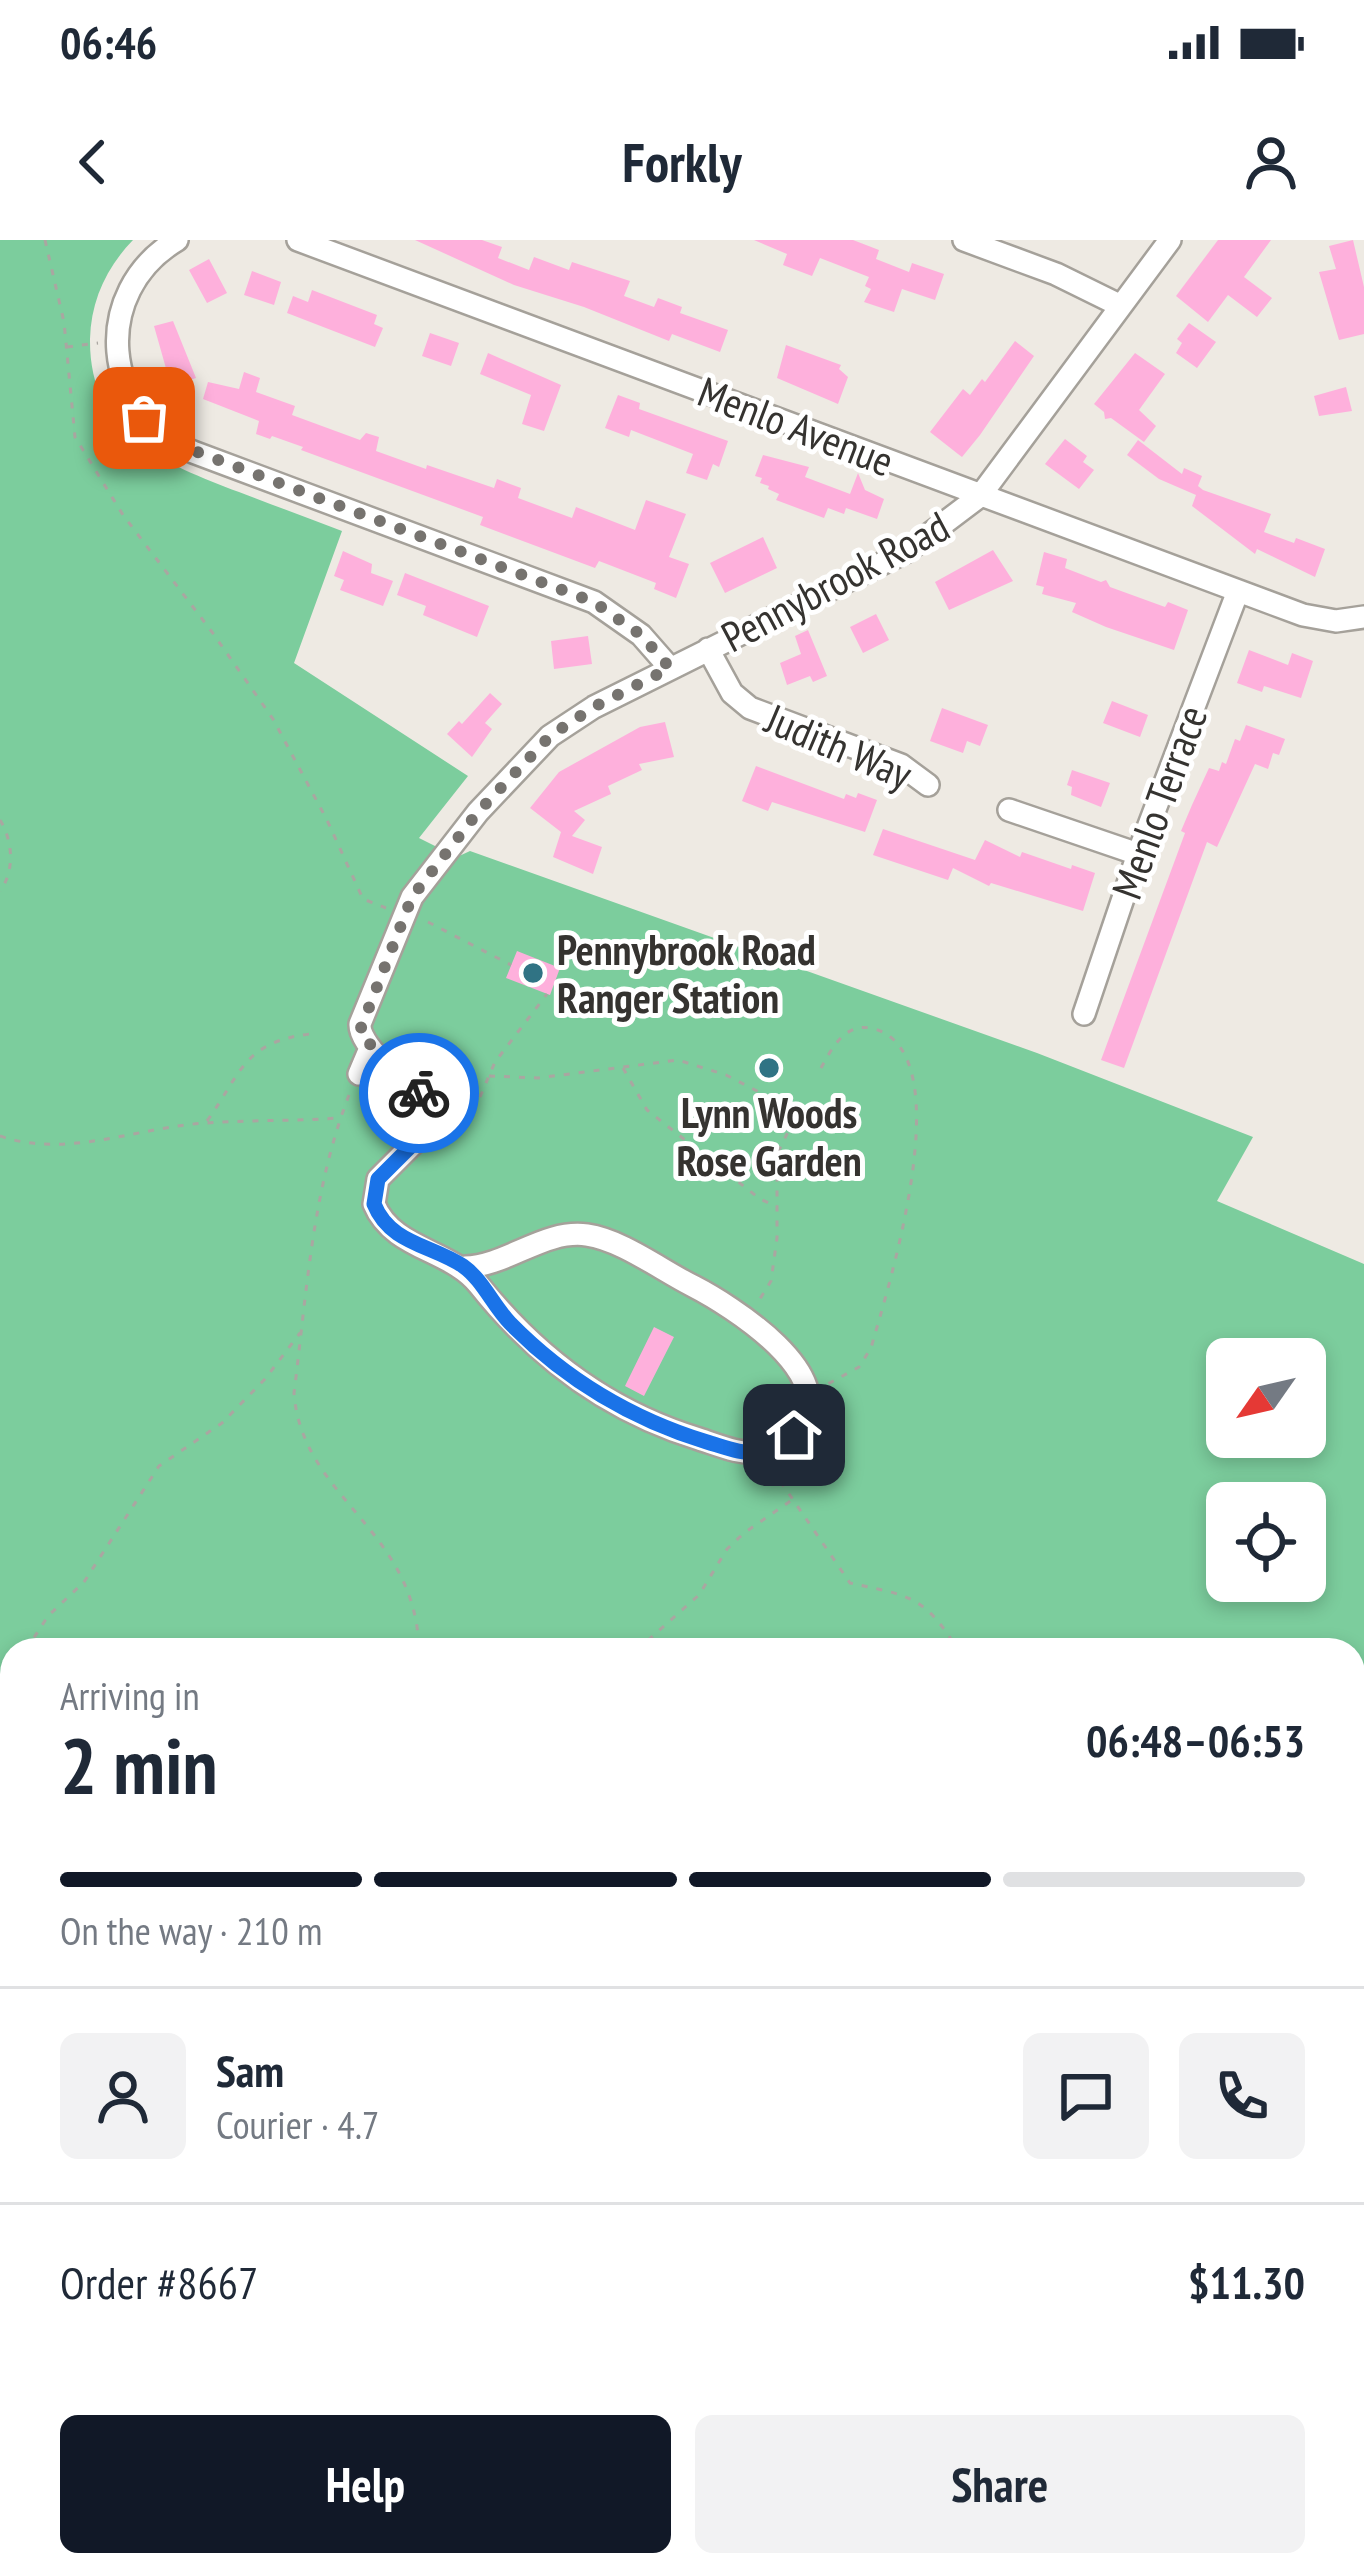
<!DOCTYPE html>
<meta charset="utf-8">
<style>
:root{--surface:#fff;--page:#f2f2f3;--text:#1f2937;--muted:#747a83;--line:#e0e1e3;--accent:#111827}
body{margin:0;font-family:"PT Sans Narrow",sans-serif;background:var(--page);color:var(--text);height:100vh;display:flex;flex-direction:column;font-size:45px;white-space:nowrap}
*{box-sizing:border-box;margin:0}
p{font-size:39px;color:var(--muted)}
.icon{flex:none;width:66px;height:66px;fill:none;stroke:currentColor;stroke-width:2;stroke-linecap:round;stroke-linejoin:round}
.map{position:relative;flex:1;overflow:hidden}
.panel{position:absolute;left:0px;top:1398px;width:1365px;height:939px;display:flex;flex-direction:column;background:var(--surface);border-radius:36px 36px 0 0;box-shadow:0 6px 18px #0003}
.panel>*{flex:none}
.needle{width:78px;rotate:236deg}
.fabs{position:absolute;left:1206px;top:1098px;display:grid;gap:24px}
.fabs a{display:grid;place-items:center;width:120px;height:120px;border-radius:18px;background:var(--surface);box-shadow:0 6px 18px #0003;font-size:60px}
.pin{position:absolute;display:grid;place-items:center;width:102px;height:102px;color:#fff;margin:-51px;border-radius:24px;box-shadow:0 6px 18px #0006}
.courier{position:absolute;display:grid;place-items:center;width:120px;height:120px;margin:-60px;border:9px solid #1a73e8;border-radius:50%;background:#fff;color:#222;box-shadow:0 3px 15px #0007}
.overview em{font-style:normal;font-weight:800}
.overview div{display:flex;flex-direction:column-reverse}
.overview{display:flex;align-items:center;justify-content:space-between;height:204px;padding:0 60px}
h1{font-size:78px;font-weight:800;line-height:90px}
.bar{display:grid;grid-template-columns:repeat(4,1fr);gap:18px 12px;align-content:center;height:144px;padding:0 60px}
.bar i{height:15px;border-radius:9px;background:var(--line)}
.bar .selected{background:var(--accent)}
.bar p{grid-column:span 4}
.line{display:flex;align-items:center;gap:30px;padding:0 60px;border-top:3px solid var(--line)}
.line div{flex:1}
.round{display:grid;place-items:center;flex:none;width:126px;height:126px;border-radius:18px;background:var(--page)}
.action{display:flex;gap:24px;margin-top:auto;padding:24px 60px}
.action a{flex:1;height:138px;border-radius:18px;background:var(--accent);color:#fff;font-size:48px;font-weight:800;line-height:138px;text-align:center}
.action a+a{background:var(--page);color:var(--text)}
.status{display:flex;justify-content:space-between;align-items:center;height:84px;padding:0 60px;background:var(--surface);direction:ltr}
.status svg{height:33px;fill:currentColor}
header{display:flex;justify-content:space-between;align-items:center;height:156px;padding:0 60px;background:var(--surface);font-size:54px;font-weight:800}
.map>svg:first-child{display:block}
.forest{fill:#7ccd9d;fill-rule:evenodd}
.building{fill:#feb0dc}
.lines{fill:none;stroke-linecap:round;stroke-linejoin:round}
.minor-casing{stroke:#a5a19a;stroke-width:26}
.path{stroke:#aaa6a1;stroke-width:3;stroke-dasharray:6 9;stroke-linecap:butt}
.minor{stroke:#fff;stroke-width:21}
.done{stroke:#76736f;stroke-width:12;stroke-dasharray:0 21.6}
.route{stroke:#1a73e8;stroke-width:15}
.poi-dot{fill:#307384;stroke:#fff;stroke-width:4.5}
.labels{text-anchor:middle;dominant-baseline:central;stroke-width:10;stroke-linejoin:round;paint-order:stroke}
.street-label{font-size:42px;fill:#353330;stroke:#fff}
.poi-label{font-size:42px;font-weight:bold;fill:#353330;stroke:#fff;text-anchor:start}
</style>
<div class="status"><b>06:46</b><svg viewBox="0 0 49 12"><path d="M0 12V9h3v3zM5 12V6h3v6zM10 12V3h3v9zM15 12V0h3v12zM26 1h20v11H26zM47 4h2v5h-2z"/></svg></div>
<header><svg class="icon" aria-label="back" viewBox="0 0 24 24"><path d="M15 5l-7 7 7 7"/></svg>Forkly<svg class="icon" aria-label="person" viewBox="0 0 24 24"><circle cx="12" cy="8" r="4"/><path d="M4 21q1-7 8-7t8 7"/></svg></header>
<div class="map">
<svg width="1364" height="2335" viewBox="0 0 1364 2335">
<rect width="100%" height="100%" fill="#eeeae3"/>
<path class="forest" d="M0 0H133C106 28 91 61 90 99 89 195 164 223 239 252 273 265 308 278 342 291L294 423 468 536 419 598 457 617 470 611 1037 813 1253 897 1217 961 1364 1024V2335H0ZM1227 1119H1305V1197H1227ZM1227 1263H1305V1341H1227ZM12 1410H1353V2325H12Z"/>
<path class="building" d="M415 0H482L502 7 498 18 529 30 534 17 569 30 572 22 630 41 624 56 654 67 658 58 682 67 680 73 728 90 720 112 672 94 669 101 584 67 514 45Z
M754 0H853L879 10 876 19 909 32 912 23 944 34 935 60 902 49 894 72 864 62 871 49 865 46 869 37 820 18 812 36 783 25 787 14Z
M1218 0H1271L1244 37 1272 58 1257 77 1228 55 1208 82 1176 56Z
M1353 0 1364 47V94L1339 100 1319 32 1336 29 1329 6Z
M209 19 227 53 207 63 189 30Z
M252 31 281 42 274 65 244 55Z
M312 50 377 75 374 84 383 88 375 107 287 73 293 56 308 62Z
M173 81 196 138 171 146 154 86Z
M1189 83 1216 102 1197 128 1176 113 1182 103 1177 99Z
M430 93 459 103 451 126 422 116Z
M1015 101 1034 116 980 195 962 217 958 214 930 192 963 149 970 155 982 139 985 142Z
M786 105 841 125 839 129 848 137 838 164 777 138Z
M488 113 561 145 544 191 522 184 531 155 480 134Z
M1135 113 1165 134 1139 170 1156 186 1144 202 1111 178 1105 179 1104 172 1094 164Z
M244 132 260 138 256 152 295 166 292 175 360 200 366 193 379 197 376 211 426 229 427 225 494 248 497 239 521 248 518 258 572 278 576 267 635 290 646 260 686 274 669 317 689 324 676 358 654 349 656 343 599 321 595 328 480 285 483 277 301 210 303 207 272 196 270 199 256 194 259 181 203 159 208 142 239 149Z
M1346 147 1352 171 1319 176 1314 156Z
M618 155 640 163 639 169 728 201 719 227 713 224 707 240 686 233 693 214 631 190 629 197 605 188Z
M1065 199 1087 216 1083 222 1094 230 1079 249 1045 224Z
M1138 200 1182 234 1184 228 1202 236 1198 246 1203 250 1271 274 1264 292 1294 303 1296 298 1325 309 1315 337 1257 309 1255 314 1192 266 1196 255 1159 239 1127 215Z
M763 215 809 227 805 237 850 254 858 233 865 250 884 259 877 279 846 268 844 274 828 268 824 278 776 260 779 254 768 249 769 246 760 243 762 238 755 236Z
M763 297 777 328 725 353 710 323Z
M993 310 1013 341 949 370 935 342Z
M343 311 372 324 371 333 393 341 383 366 340 350 344 340 334 336Z
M1044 312 1067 319 1065 328 1101 342 1106 340 1110 347 1165 367 1168 362 1188 370 1174 410 1106 387 1072 372 1076 363 1042 354 1044 347 1036 345Z
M405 333 489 366 477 397 423 375 426 366 397 355Z
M876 374 889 400 863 413 850 387Z
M808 390 827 436 813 442 810 436 787 445 780 423 801 414 795 396Z
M588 396 592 424 554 429 551 401Z
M1249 410 1288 425 1292 413 1313 421 1301 458 1264 446 1262 452 1237 443Z
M490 453 502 464 485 483 492 489 472 517 447 494 459 481 462 484Z
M1112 461 1148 475 1140 497 1103 483Z
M942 468 988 485 980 506 967 501 963 513 930 501Z
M665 482 674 517 639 524 642 530 608 546 611 554 574 571 585 580 572 596 602 607 593 634 553 617 561 592 530 568 559 532 640 487Z
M1246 485 1285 499 1279 515 1273 513 1268 529 1255 524 1217 607 1207 602 1124 828 1101 820 1185 593 1181 591 1192 565 1209 528 1219 531 1222 522 1226 524 1235 499 1240 501Z
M756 526 844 559 846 554 856 558 858 553 877 560 865 592 772 562 768 571 742 561Z
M1072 530 1110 543 1101 567 1071 555 1072 547 1067 545Z
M883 589 975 620 985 600 1020 617 1022 612 1071 629 1072 625 1095 633 1083 671 991 643 989 646 953 628 948 640 873 615Z
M517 711 560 728 550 755 506 738Z
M654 1087 674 1097 644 1156 625 1146Z"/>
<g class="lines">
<g class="minor-casing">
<path id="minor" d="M177 0C90 52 101 174 193 212L594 362 641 395 670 428
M298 0 1303 375 1336 381 1364 377
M964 0 1056 34 1121 66
M708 409 732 453 750 468 901 525 928 545
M1009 570 1138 614
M1084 774 1138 614 1238 351
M359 834 370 808
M465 1027C507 1026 544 989 587 995 622 1000 661 1030 693 1046 730 1065 844 1136 798 1189 789 1201 776 1210 760 1212 740 1215 718 1205 699 1199 610 1172 537 1118 479 1045 451 1009 393 1010 374 964L378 939 420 897 438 866C417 854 358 808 360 784L412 657 478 572 550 496 594 467 907 311 980 256 1170 0"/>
</g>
<path class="path" d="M45 0 64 82 75 197 123 275 212 392 273 479 327 580 363 659 386 668
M67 107 98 103
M0 580C13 601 15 631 0 651
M428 682 511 725
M760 828a9 9 0 1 1 18 0a9 9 0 1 1-18 0Z
M623 828 647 870 760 959 778 967
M821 828C833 806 846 781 875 789 962 815 888 1048 871 1108L859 1127 826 1145
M489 836 538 838 678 820 726 835 798 872 777 914V998L771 1041 758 1062
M349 855C312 951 307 1051 294 1153 302 1259 416 1288 419 1410
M480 857 495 822 547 754
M207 881C241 834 243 802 310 794
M0 896C67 919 138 887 206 883 250 880 295 881 339 878
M772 1229 850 1343C910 1356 924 1355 958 1410
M26 1410 48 1376 84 1342 159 1226 222 1183 265 1139 300 1093
M637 1410 699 1355 727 1309 744 1293 792 1260
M0 1468 12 1445
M1353 1613 1364 1614
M0 1946 12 1958
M348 2325 350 2335
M997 2335 1001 2325"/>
<use href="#minor" class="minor"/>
</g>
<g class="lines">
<path class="done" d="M144 178 176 204 594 362 641 395 670 428 594 467 550 496 478 572 412 657 359 793 419 853"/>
<path class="route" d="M419 853 438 866 420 897 378 939 374 964C390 1004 432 1005 463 1026 482 1039 494 1067 510 1083 566 1140 632 1179 707 1202 724 1207 743 1215 761 1212 774 1211 784 1203 794 1195"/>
</g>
<g class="poi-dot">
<circle cx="533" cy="733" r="12"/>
<circle cx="769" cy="828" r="12"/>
</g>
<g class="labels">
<g class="street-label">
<text transform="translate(796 186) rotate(21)">Menlo Avenue</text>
<text transform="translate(835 341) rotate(-28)">Pennybrook Road</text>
<text transform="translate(839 506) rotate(23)">Judith Way</text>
<text transform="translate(1159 562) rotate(-70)">Menlo Terrace</text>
</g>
<g class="poi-label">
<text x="557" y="709">Pennybrook Road<tspan x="557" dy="48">Ranger Station</tspan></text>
<text x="769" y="872" text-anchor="middle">Lynn Woods<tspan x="769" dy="48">Rose Garden</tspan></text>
</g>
</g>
</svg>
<div class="fabs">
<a><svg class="needle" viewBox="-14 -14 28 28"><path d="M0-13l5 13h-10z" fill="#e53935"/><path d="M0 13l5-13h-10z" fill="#747a83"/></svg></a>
<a><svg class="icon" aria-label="locate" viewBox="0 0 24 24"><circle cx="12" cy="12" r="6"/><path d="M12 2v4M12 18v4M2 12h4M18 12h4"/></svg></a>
</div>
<div class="pin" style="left:144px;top:178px;background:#ea580c"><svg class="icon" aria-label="bag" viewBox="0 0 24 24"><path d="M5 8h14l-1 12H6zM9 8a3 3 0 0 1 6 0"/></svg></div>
<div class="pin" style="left:794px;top:1195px;background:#1f2937"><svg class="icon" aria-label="home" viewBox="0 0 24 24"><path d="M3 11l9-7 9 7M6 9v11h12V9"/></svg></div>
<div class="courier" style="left:419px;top:853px"><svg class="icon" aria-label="bike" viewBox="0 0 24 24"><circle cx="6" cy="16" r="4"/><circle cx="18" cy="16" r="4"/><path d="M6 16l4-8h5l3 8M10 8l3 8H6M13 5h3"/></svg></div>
<section class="panel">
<div class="overview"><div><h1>2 min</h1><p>Arriving in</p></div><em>06:48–06:53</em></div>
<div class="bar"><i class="selected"></i><i class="selected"></i><i class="selected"></i><i></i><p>On the way · 210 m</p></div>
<div class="line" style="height:216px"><a class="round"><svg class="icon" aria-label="person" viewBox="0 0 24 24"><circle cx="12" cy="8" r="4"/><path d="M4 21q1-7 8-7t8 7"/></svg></a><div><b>Sam</b><p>Courier · 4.7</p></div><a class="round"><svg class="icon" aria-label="chat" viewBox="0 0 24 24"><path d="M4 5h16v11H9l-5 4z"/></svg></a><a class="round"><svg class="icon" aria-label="phone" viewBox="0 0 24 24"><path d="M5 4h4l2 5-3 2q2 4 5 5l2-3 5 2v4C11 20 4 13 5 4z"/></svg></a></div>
<div class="line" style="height:156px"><div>Order #8667</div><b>$11.30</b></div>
<div class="action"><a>Help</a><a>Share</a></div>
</section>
</div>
